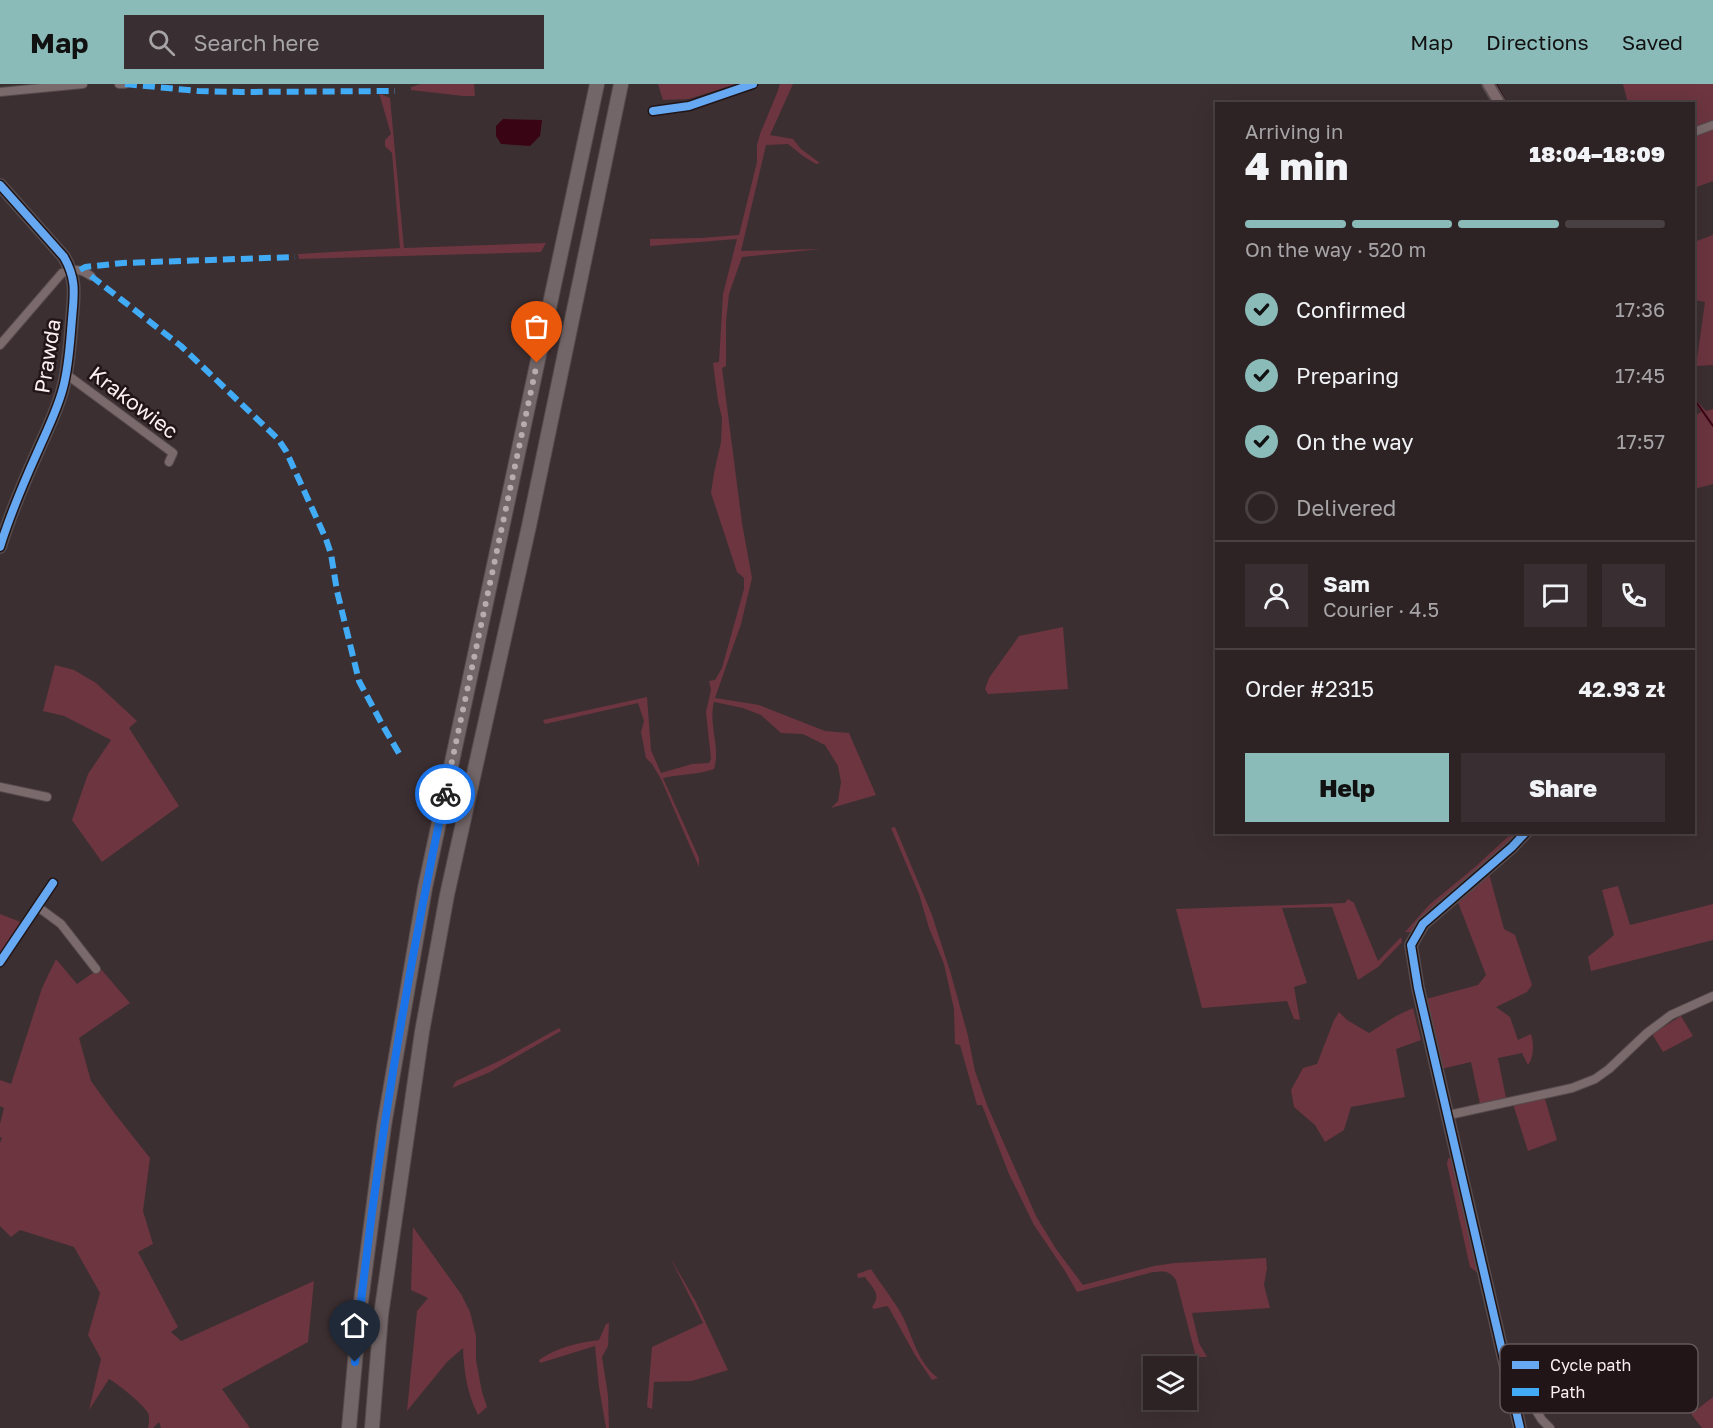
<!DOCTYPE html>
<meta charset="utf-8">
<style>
:root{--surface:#2d2325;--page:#392f32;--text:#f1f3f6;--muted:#a7a4a7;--line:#484042;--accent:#8bbbb9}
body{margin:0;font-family:"Golos Text",sans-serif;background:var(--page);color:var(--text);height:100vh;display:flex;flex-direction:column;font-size:22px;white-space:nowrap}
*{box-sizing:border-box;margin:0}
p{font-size:20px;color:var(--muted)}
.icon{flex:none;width:33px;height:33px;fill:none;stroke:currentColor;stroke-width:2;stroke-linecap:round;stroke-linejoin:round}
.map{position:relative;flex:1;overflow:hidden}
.side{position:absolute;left:1215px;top:18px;width:480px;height:732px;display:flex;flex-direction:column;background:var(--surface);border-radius:0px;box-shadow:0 6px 24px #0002,0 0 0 2px var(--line)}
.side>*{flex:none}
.tools{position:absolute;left:1143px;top:1272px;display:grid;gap:12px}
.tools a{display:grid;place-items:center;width:54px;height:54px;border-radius:0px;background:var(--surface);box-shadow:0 6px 24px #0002,0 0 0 2px var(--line);font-size:30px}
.pin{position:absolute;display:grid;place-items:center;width:51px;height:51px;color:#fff;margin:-62px -26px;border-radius:50% 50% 50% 0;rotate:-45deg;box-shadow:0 0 6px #0007}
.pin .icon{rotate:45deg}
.courier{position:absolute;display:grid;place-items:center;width:60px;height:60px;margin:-30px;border:4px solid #1a73e8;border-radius:50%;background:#fff;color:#222;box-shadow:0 2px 8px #0007}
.summary em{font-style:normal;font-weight:800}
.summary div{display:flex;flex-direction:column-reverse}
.summary{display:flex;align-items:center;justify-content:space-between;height:102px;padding:0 30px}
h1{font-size:39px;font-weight:800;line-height:45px}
.bar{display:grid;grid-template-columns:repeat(4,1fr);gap:9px 6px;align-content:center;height:72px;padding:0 30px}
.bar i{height:8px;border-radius:4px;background:var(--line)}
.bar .on{background:var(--accent)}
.bar p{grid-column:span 4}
.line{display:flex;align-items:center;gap:15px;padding:0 30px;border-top:2px solid var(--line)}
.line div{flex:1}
.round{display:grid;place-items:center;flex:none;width:63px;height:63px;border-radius:0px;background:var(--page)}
ol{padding:0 30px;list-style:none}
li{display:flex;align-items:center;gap:18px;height:66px}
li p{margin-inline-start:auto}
li .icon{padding:6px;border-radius:50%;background:var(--accent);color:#111;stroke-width:4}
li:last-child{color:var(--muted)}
li i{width:33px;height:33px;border:3px solid var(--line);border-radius:50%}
.action{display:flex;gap:12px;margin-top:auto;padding:12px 30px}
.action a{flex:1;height:69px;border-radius:0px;background:var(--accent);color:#111;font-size:24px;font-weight:800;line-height:69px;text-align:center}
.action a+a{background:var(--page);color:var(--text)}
header{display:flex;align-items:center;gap:36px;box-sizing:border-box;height:84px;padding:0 30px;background:var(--accent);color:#111}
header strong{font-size:28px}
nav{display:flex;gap:33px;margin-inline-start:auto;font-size:21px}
.search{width:420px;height:54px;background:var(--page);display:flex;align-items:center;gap:15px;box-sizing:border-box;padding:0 21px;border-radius:0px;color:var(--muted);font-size:22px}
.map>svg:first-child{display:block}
.green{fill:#6c3540}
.water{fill:#390413}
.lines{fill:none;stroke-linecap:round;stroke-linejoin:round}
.stream{stroke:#390413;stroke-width:2}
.street-casing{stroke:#564b4d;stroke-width:10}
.secondary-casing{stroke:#564b4d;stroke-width:14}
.highway-casing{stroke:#564b4d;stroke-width:16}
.street{stroke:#7b6a6c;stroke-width:8}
.secondary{stroke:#7f6b6e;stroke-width:10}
.highway{stroke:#736668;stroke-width:14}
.quiet{stroke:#42abf6;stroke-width:6;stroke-dasharray:12 6;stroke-linecap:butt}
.cycleway-casing{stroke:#211517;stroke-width:11}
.cycleway{stroke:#66a8f1;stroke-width:8}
.done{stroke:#b9acae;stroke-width:6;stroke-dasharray:0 10.8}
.route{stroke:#1a73e8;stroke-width:8}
.labels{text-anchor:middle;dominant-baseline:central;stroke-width:5;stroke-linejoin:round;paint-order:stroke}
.street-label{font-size:21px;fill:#fdeff1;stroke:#211517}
.key{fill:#211517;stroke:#635658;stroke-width:1.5}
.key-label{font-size:16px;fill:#fdeff1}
</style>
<header>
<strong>Map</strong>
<div class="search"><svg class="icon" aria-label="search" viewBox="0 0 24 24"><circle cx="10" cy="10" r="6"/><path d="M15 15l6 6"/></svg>Search here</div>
<nav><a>Map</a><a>Directions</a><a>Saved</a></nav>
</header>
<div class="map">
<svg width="1713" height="1344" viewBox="0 0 1713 1344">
<rect width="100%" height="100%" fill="#3c2f31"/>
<path class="green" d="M421 0H474L475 12H463L411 6V3Z
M658 0H736L689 15 663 16Z
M780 0H793L770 51 793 55 801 65 820 79 816 80 803 72 788 60 766 61 741 167 821 165 742 173 729 210 726 237V282L722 284 742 439 752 494 741 540 715 614 759 621 825 647 849 649 876 711 831 724 838 717 841 698 838 682 825 661 803 650 781 649 761 631 743 624 714 618C708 640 721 664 714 685 697 691 680 690 663 694L699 774V783L661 695 652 680 646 674 641 648 644 637 638 619 545 640 543 636 647 613 651 666 661 689 692 680 709 679 711 675 706 628 711 606 709 597 715 596 722 584 744 505V494L737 488 711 409 714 389 721 358 722 334 718 317 713 279 719 278 723 210 737 155 650 162V155L701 154 739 151 757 78V61L760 50 777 9Z
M1623 0H1713V38L1694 45V20L1628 19Z
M379 9 390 14 404 164 546 159 541 168 299 175 298 170 400 164 392 69 385 62V56L391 50Z
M1713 44V97L1694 104V51Z
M1713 151V281L1696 282 1705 218 1694 216V158Z
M1694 314 1706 327 1713 325V400L1694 405V332L1701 328 1694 317Z
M1063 543 1068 605 988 610 985 605 989 594 1019 552Z
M55 581 74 586 96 599 137 637 129 644 179 722 102 778 72 736 88 690 111 656 64 632 43 627Z
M895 743 932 831 951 890 968 952 975 987 987 1021 1036 1132 1056 1165 1083 1201 1154 1182 1175 1179 1266 1174 1267 1184 1264 1201 1270 1224 1192 1229 1199 1259 1207 1273H1196L1176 1196C1169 1186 1164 1187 1153 1188L1077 1208 1065 1187 1034 1141 1009 1090 982 1021H977L960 961 955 960 954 925 944 880 929 844 919 810 891 744Z
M1512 749H1520L1504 765 1432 824 1411 848H1405L1429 821 1475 783Z
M1488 786 1504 845 1515 851 1532 901 1527 908 1496 923 1510 933 1518 956 1531 950C1534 960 1534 973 1528 981L1522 969 1498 974 1506 1014 1480 1020 1471 978 1441 985 1426 915 1478 901 1486 891 1456 813Z
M1618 802 1630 841 1713 820V856L1591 887 1588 873 1614 851 1602 806Z
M1348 815 1354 819 1378 877 1401 853 1402 858 1378 883 1358 896 1332 823 1282 824 1307 899 1294 903 1300 936 1294 935 1287 917 1202 924 1176 825 1345 819Z
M0 830 23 839 0 873Z
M56 875 77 900 100 884 130 919 79 954 91 997 112 1026 150 1074 143 1127 153 1160 138 1168 178 1243 171 1248 181 1257 314 1197 308 1258 222 1305 250 1344H161L159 1338 153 1344H148C149 1339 150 1333 148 1329 143 1320 118 1300 109 1295L89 1326 101 1275 88 1251 100 1209 74 1163 20 1146 11 1153 0 1142V1059L2 1054 0 1053V1040L4 1024 0 1022V996L11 1000 42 904Z
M1413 924 1421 956 1396 965 1405 1013 1351 1023 1344 1046 1325 1058 1315 1041 1294 1023 1291 1006 1303 984 1317 980 1334 936 1339 928 1347 936 1369 949 1396 932Z
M1681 932 1693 952 1663 968 1652 950Z
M559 944 561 947 490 988 452 1004 456 997 501 976Z
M1545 1015 1557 1056 1528 1067 1513 1020Z
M1448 1074 1453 1075 1479 1190 1470 1183 1447 1080Z
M413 1143 461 1210 470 1228 476 1252V1276L482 1308 487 1323 478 1331C467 1309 464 1288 463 1264L447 1278 407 1327 417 1227 428 1214 411 1206Z
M670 1173 696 1218 728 1286 692 1297 654 1298 652 1325 647 1323 652 1263 703 1239Z
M871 1185C881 1201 894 1216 903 1233 913 1254 918 1279 938 1294L932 1296 915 1271 889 1224 887 1222 874 1225 872 1223C882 1210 873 1205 865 1193L858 1194 857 1190Z
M609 1239 608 1262 602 1273 608 1311 609 1344H606L599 1303 595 1262 540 1279 539 1276C558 1263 577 1259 599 1256L606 1240Z
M1713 1313V1344H1702L1691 1330Z"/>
<path class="water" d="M503 35 542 36 540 52 530 62 501 60 496 52V42Z"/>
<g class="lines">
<path class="stream" d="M1496 0 1507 20
M1694 315 1713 342"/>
<g class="street-casing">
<path id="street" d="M119 0H125
M0 8 83 0
M653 27 689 22 753 0
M1694 48 1713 41
M0 261 62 189C73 184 81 185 91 192
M66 290 173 369 169 378
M0 703 47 713
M38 823 61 840 96 885
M0 878 53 799
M1449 1031 1572 1004 1595 995 1609 985 1647 949 1671 931 1713 912
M1511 1300H1516L1521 1303 1542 1336 1550 1344"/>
</g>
<g class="secondary-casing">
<path id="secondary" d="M1488 0 1500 20
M0 101 64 173C77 196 74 210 72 235 70 258 69 282 63 304 57 327 46 348 37 369 23 400 10 431 0 463
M1520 1344 1418 904 1411 861 1423 840 1512 763 1526 748"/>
</g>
<g class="highway-casing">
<path id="highway" d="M349 1344 359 1233 384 1042 425 804 597 0
M372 1344 381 1231 422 948 447 811 529 442 621 0"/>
</g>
<use href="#street" class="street"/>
<use href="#secondary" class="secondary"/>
<use href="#highway" class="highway"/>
<path class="quiet" d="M125 0 198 7 242 8 395 7
M80 186 85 183 123 179 295 173
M91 192 181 262 278 355 286 367 326 455 331 470 337 507 359 597 383 642 400 671"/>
<g class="cycleway-casing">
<path id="cycleway" d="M653 27 689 22 753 0
M0 101 64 173C77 196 74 210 72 235 70 258 69 282 63 304 57 327 46 348 37 369 23 400 10 431 0 463
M0 878 53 799
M1520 1344 1418 904 1411 861 1423 840 1512 763 1526 748"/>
</g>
<use href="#cycleway" class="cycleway"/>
</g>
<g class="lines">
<path class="done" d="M445 710 537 279"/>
<path class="route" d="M355 1278C359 1227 366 1178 372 1128 391 988 416 848 445 710"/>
</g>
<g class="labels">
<g class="street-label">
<text transform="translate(47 272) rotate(-81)">Prawda</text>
<text transform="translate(134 318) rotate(37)">Krakowiec</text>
</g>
</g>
<rect x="1500" y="1260" width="198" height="69" rx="9" class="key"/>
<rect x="1512" y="1277" width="27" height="8" fill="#66a8f1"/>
<rect x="1512" y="1304" width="27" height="8" fill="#42abf6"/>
<g class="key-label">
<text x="1550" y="1287">Cycle path</text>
<text x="1550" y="1314">Path</text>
</g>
</svg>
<div class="tools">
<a><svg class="icon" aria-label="layers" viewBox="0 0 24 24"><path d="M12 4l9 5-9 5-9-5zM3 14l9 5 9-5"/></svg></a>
</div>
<div class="pin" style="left:537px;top:279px;background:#ea580c"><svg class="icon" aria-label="bag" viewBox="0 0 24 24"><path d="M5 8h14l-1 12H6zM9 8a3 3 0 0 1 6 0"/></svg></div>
<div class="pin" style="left:355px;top:1278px;background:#1f2937"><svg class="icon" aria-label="home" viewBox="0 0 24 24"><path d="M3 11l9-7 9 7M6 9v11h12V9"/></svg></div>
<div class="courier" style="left:445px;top:710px"><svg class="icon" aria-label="bike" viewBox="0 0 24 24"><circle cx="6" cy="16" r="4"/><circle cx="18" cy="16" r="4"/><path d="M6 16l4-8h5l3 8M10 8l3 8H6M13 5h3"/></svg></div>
<section class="side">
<div class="summary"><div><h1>4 min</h1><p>Arriving in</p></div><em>18:04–18:09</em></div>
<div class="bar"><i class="on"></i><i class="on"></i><i class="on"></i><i></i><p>On the way · 520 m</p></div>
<ol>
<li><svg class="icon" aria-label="check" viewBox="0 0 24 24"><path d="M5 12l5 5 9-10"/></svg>Confirmed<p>17:36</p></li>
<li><svg class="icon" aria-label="check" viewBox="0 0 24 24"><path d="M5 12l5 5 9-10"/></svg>Preparing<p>17:45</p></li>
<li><svg class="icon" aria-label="check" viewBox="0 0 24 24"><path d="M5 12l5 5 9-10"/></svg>On the way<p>17:57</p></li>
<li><i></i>Delivered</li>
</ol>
<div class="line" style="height:108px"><a class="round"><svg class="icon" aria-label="person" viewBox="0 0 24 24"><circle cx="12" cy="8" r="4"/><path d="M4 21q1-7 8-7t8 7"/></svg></a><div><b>Sam</b><p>Courier · 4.5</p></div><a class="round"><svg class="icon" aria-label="chat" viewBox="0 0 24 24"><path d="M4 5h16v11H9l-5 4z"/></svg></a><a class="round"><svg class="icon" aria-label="phone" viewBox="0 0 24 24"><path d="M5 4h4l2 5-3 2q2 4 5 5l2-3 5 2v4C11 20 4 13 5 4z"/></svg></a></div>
<div class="line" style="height:78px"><div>Order #2315</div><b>42.93 zł</b></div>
<div class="action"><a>Help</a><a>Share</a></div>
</section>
</div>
